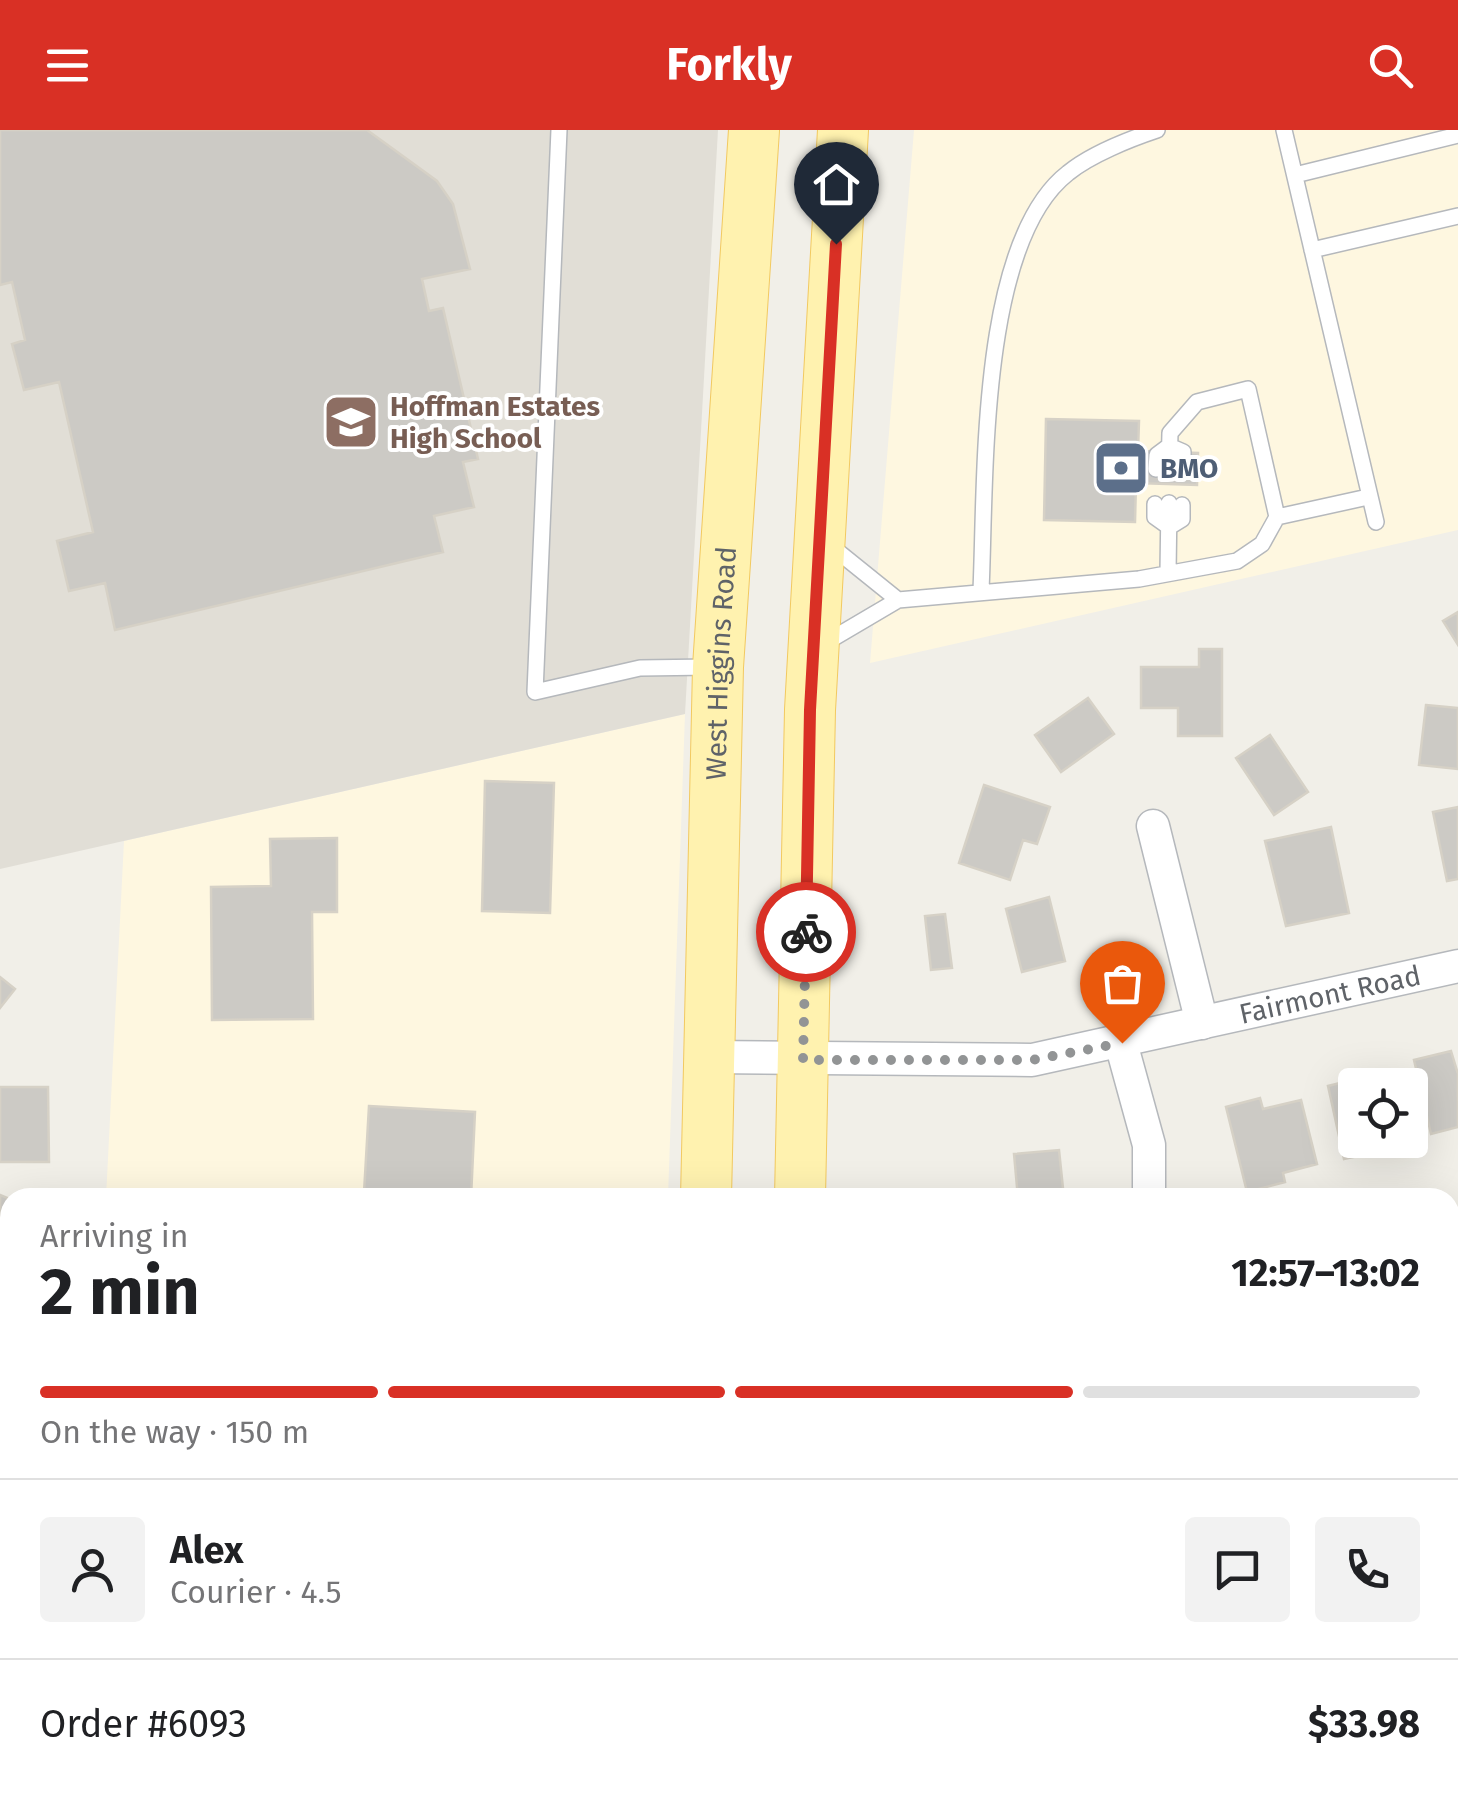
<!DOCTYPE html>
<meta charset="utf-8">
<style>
:root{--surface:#fff;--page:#f2f2f2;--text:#202124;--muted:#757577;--line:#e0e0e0;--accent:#d93025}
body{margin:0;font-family:"Fira Sans",sans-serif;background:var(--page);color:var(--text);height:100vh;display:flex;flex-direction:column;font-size:38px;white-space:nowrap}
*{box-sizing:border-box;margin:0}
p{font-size:32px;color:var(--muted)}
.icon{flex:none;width:55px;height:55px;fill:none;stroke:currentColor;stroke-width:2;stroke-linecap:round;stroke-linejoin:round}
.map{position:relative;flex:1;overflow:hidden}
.sheet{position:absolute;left:0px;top:1058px;width:1460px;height:622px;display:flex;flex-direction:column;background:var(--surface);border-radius:30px 30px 0 0;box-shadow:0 10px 40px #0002}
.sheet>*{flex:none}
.buttons{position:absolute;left:1338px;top:938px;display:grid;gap:20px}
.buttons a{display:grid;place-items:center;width:90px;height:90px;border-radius:10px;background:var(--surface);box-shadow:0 10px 40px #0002;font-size:50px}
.pin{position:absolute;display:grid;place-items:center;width:85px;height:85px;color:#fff;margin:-102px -42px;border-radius:50% 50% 50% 0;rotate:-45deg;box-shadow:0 0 10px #0007}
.pin .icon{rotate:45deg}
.courier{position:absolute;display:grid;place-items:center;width:100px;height:100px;margin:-50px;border:8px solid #d93025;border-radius:50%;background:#fff;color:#222;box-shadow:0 2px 12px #0007}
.head em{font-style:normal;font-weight:700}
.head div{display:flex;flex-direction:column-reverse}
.head{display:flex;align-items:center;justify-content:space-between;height:170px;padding:0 40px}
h1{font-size:65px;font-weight:700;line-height:75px}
.bar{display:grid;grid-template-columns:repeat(4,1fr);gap:15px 10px;align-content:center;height:120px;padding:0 40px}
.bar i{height:12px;border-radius:8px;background:var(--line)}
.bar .current{background:var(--accent)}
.bar p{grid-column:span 4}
.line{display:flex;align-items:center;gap:25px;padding:0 40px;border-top:2px solid var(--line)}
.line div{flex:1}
.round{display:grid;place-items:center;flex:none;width:105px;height:105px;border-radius:10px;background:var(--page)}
header{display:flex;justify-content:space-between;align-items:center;height:130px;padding:0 40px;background:var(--accent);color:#fff;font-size:45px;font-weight:700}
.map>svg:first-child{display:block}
.commercial{fill:#fef7e0}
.education{fill:#e1ded6}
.building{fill:#cccac5;stroke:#d6d1c6;stroke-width:2.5}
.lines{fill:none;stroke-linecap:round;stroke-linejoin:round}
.service-casing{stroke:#b5b8bc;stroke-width:18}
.minor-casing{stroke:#b5b8bc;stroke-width:35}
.primary-casing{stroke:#f2c960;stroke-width:52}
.service{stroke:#fff;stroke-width:15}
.minor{stroke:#fff;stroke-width:32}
.primary{stroke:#fff2af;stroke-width:50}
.done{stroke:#929495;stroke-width:10;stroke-dasharray:0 18}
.route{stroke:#d93025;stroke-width:12}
.labels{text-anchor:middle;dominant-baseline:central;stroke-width:8;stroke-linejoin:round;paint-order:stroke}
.education-label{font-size:28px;font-weight:bold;fill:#785e54;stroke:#fff;text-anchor:start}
.service-label{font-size:28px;font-weight:bold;fill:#4e5e75;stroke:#fff;text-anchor:start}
.street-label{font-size:28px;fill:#5f6368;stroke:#fff}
</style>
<header><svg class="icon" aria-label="menu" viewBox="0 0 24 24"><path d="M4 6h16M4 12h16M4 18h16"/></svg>Forkly<svg class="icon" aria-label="search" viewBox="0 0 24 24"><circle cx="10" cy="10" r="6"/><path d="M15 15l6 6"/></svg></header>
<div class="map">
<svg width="1458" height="1679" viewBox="0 0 1458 1679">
<rect width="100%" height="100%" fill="#f1efe8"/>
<path class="commercial" d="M914 0H1458V400L870 533Z
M685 584 668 1067 106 1068 124 711Z"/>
<path class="education" d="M0 0H718L685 584 0 739Z"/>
<path class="building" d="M0 0H367L437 51 453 74 470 139 422 149 429 181 443 178 478 329 463 332 474 377 434 386 443 422 115 500 105 453 69 461 57 411 93 402 59 252 24 260 12 214 25 210 12 152 0 155Z
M1046 289 1139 291 1138 321 1198 323 1197 355 1136 353 1135 392 1044 390Z
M1458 482V515L1443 491Z
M1199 519H1222V606H1178V578H1141V537H1199Z
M1088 568 1114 604 1061 642 1035 605Z
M1426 575 1458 578V639L1419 635Z
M1270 605 1308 662 1274 685 1236 628Z
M485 651 554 653 550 783 482 781Z
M984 655 1050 677 1037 714 1023 710 1010 750 959 733Z
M1458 677V749L1447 751 1433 682Z
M1331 697 1349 783 1286 796 1265 711Z
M337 708V782H312L313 889 212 890 211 757 271 756 270 709Z
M1049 767 1065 831 1022 842 1006 779Z
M945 784 952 838 931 840 925 786Z
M0 847 15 859 0 878Z
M1451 921 1458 944V997L1431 1004 1414 930Z
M1360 948 1361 955H1355V1010H1410V977L1418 1013 1344 1029 1328 956Z
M0 957H48L49 1032H0Z
M1260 968 1263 979 1301 970 1317 1034 1283 1043 1285 1052 1247 1062 1226 977Z
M369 976 475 982 471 1068 364 1063Z
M1059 1020 1064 1068H1018L1014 1024Z
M0 1065 10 1069V1102L0 1132Z
M1458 1334V1412L1450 1408V1350Z
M1458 1459V1526L1450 1528V1461Z
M3 1635 10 1649V1670H21L26 1679H0Z
M119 1670 120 1679H77V1675Z
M204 1670H254V1679H204Z
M424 1670H492L493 1679H424Z
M988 1670H1055V1679H988Z"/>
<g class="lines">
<g class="service-casing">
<path id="service" d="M559 0 535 562 640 538 710 537
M1284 0 1376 392
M1295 45 1458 5
M1312 120 1458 86
M1156 339 1157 325 1169 316 1183 322V340
M1155 374V387L1169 397 1182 389V375
M1277 387 1368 367
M831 416 898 470
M1168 443 1169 373
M981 460C986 353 978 113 1068 43 1090 25 1130 9 1157 0
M825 513 898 470 1139 449 1237 431 1262 414 1277 387 1248 259 1197 272 1170 303 1169 340"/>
</g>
<g class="minor-casing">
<g id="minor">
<path d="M1153 696 1202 893"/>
<path d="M1121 913 1149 1015V1068"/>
<path id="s1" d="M709 927 1032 930 1458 836"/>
<path d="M0 1518 10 1513"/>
<path d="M1152 1670V1679"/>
<path d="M342 1679V1670"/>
</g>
</g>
<g class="primary-casing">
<g id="primary">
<path id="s2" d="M706 1068 718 537 754 0"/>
<path d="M800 1068 810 580 843 0"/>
<path d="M699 1670V1679"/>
<path d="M794 1670 795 1679"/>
</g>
</g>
<use href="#service" class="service"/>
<use href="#minor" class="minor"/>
<use href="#primary" class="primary"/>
</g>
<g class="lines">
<path class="done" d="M806 802 803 930H1032L1122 913"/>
<path class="route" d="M806 802 810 580 836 114"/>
</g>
<defs>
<g id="school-square" transform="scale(2.875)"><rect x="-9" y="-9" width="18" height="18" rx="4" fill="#8d6e63" stroke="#fff"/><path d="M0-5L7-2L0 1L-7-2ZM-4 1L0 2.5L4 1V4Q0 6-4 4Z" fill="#fff"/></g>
<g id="bank-square" transform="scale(2.875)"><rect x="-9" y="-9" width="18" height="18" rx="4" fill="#5c6f8a" stroke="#fff"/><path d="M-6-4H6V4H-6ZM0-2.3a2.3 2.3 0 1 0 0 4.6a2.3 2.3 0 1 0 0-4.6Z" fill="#fff"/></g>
</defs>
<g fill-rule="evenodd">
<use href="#school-square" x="351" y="292"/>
<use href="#bank-square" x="1121" y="338"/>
</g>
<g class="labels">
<g class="education-label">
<text x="390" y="276">Hoffman Estates<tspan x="390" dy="32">High School</tspan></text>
</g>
<g class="service-label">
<text x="1160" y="338">BMO</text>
</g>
<g class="street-label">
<text stroke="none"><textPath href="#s2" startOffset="535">West Higgins Road</textPath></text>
<text stroke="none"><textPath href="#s1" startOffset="628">Fairmont Road</textPath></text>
</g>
</g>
</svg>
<div class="buttons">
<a><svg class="icon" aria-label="locate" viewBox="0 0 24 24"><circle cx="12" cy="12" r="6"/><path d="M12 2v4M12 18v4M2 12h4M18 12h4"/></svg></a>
</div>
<div class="pin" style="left:1122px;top:913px;background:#ea580c"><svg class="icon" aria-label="bag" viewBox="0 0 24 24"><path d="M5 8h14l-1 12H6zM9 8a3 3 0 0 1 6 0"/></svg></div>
<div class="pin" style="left:836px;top:114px;background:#1f2937"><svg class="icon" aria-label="home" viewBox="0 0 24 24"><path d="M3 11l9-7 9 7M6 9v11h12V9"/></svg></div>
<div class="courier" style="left:806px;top:802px"><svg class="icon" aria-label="bike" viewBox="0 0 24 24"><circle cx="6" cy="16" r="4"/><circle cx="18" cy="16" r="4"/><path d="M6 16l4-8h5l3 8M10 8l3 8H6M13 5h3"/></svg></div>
<section class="sheet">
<div class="head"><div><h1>2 min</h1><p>Arriving in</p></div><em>12:57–13:02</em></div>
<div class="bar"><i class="current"></i><i class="current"></i><i class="current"></i><i></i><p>On the way · 150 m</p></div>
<div class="line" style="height:180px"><a class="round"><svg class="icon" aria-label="person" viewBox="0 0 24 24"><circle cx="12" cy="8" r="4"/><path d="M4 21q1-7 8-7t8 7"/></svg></a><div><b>Alex</b><p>Courier · 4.5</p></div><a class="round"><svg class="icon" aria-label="chat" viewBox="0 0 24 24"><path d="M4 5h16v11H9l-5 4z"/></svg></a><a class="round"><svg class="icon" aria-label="phone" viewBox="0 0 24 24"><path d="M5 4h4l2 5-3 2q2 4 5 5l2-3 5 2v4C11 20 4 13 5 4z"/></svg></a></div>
<div class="line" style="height:130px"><div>Order #6093</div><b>$33.98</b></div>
</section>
</div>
